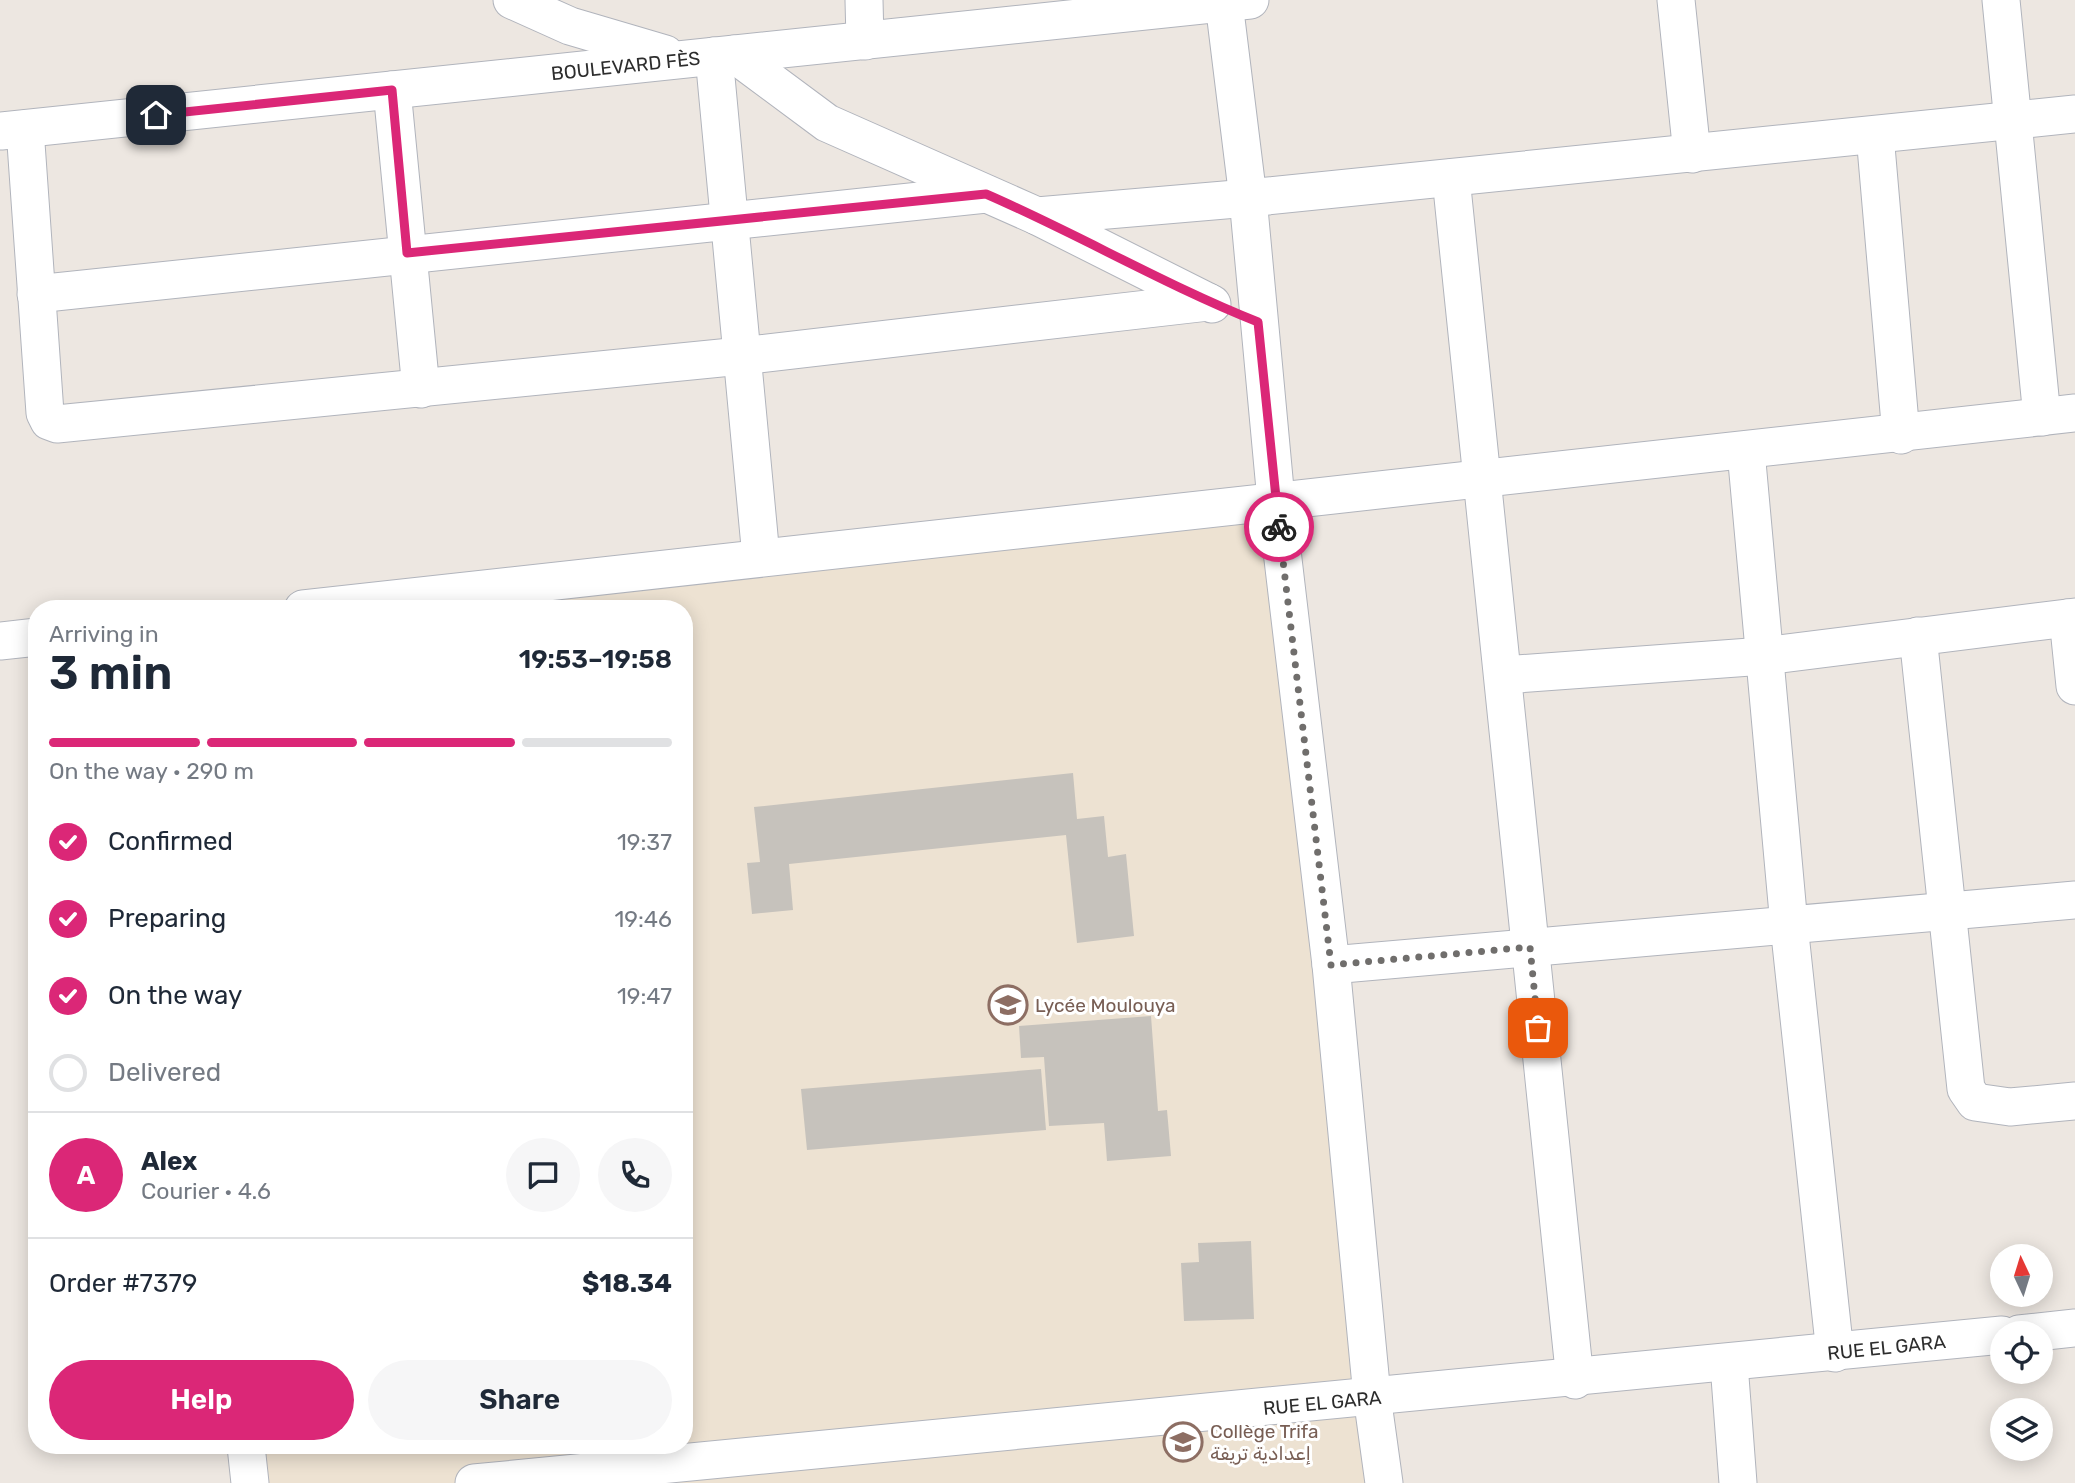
<!DOCTYPE html>
<meta charset="utf-8">
<style>
:root{--surface:#fff;--page:#f6f6f7;--text:#1f2937;--muted:#747a83;--line:#e0e1e3;--accent:#db2777}
body{margin:0;font-family:Rubik,Cairo,sans-serif;background:var(--page);color:var(--text);height:100vh;display:flex;flex-direction:column;font-size:26px;white-space:nowrap}
*{box-sizing:border-box;margin:0}
p{font-size:23px;color:var(--muted)}
.icon{flex:none;width:38px;height:38px;fill:none;stroke:currentColor;stroke-width:2;stroke-linecap:round;stroke-linejoin:round}
.map{position:relative;flex:1;overflow:hidden}
.panel{position:absolute;left:28px;top:600px;width:665px;height:854px;display:flex;flex-direction:column;background:var(--surface);border-radius:28px;box-shadow:0 4px 18px #0003}
.panel>*{flex:none}
.needle{width:46px;rotate:356deg}
.buttons{position:absolute;left:1990px;top:1244px;display:grid;gap:14px}
.buttons a{display:grid;place-items:center;width:63px;height:63px;border-radius:50%;background:var(--surface);box-shadow:0 4px 18px #0003;font-size:35px}
.pin{position:absolute;display:grid;place-items:center;width:60px;height:60px;color:#fff;margin:-30px;border-radius:14px;box-shadow:0 4px 10px #0006}
.courier{position:absolute;display:grid;place-items:center;width:70px;height:70px;margin:-35px;border:5px solid #db2777;border-radius:50%;background:#fff;color:#222;box-shadow:0 2px 9px #0007}
.headline em{font-style:normal;font-weight:600}
.headline div{display:flex;flex-direction:column-reverse}
.headline{display:flex;align-items:center;justify-content:space-between;height:119px;padding:0 21px}
h1{font-size:46px;font-weight:600;line-height:52px}
.bar{display:grid;grid-template-columns:repeat(4,1fr);gap:10px 7px;align-content:center;height:84px;padding:0 21px}
.bar i{height:9px;border-radius:5px;background:var(--line)}
.bar .selected{background:var(--accent)}
.bar p{grid-column:span 4}
.line{display:flex;align-items:center;gap:18px;padding:0 21px;border-top:2px solid var(--line)}
.line div{flex:1}
.round{display:grid;place-items:center;flex:none;width:74px;height:74px;border-radius:37px;background:var(--page)}
ol{padding:0 21px;list-style:none}
li{display:flex;align-items:center;gap:21px;height:77px}
li p{margin-inline-start:auto}
li .icon{padding:7px;border-radius:50%;background:var(--accent);color:#fff;stroke-width:4}
li:last-child{color:var(--muted)}
li i{width:38px;height:38px;border:4px solid var(--line);border-radius:50%}
.cta{display:flex;gap:14px;margin-top:auto;padding:14px 21px}
.cta a{flex:1;height:80px;border-radius:42px;background:var(--accent);color:#fff;font-size:28px;font-weight:600;line-height:80px;text-align:center}
.cta a+a{background:var(--page);color:var(--text)}
.map>svg:first-child{display:block}
.education{fill:#ede2d2}
.building{fill:#c6c2bc}
.lines{fill:none;stroke-linecap:round;stroke-linejoin:round}
.street-casing{stroke:#b1b4bc;stroke-width:39}
.street{stroke:#fff;stroke-width:37}
.done{stroke:#706e6c;stroke-width:7;stroke-dasharray:0 12.6}
.route{stroke:#db2777;stroke-width:9}
.labels{text-anchor:middle;dominant-baseline:central;stroke-width:6;stroke-linejoin:round;paint-order:stroke}
.street-label{font-size:19px;fill:#2d2d2d;stroke:#fff}
.education-label{font-size:19px;fill:#785e54;stroke:#fff;text-anchor:start}
</style>
<div class="map">
<svg width="2075" height="1483" viewBox="0 0 2075 1483">
<rect width="100%" height="100%" fill="#ede7e1"/>
<path class="education" d="M1280 502 1379 1483H261L257 1446H684V609H258Z"/>
<path class="building" d="M1073 773 1077 819 1104 816 1108 857 1126 854 1134 936 1077 943 1066 835 789 864 793 910 752 914 747 863 760 862 754 807Z
M1151 1016 1158 1111 1167 1110 1171 1156 1107 1161 1104 1123 1049 1126 1044 1057 1021 1058 1019 1026Z
M1041 1069 1046 1130 807 1150 801 1089Z
M1251 1241 1254 1319 1184 1321 1181 1263 1199 1262 1198 1243Z"/>
<g class="lines">
<g class="street-casing">
<g id="street">
<path d="M512 0 570 26 665 54"/>
<path d="M864 0 865 41"/>
<path d="M1676 0 1692 154"/>
<path d="M2001 0 2042 417"/>
<path d="M1224 3 1248 198 1276 500 1331 965 1372 1396 1384 1483"/>
<path d="M734 54 827 123 1037 216 1212 304"/>
<path d="M714 56 761 557"/>
<path d="M392 90 421 389"/>
<path d="M25 129 45 413 49 421 57 424 741 356 1208 302"/>
<path id="s1" d="M1 131 1250 0"/>
<path d="M1875 135 1901 435"/>
<path d="M1451 178 1575 1380"/>
<path d="M1037 216 1248 198 2075 114"/>
<path d="M36 294 986 194"/>
<path d="M1746 451 1789 925 1835 1353"/>
<path d="M303 609 2075 413"/>
<path d="M2068 618 2075 686"/>
<path d="M1918 636 1966 1089 1975 1102 2010 1107 2075 1101"/>
<path d="M0 641 37 637"/>
<path d="M1504 675 1764 656 2075 617"/>
<path d="M1331 965 2075 900"/>
<path d="M2019 1334 2075 1328"/>
<path d="M1729 1364 1738 1483"/>
<path d="M246 1446 250 1483"/>
<path id="s2" d="M474 1483C983 1433 1493 1389 2002 1335"/>
</g>
</g>
<use href="#street" class="street"/>
</g>
<g class="lines">
<path class="done" d="M1279 527 1331 965 1530 947 1538 1028"/>
<path class="route" d="M156 115 392 90 407 253 986 194C1078 234 1165 285 1258 322L1279 527"/>
</g>
<defs>
<g id="school-ring" transform="scale(2.0125)"><circle r="9.5" fill="#fff" stroke="#8d6e63" stroke-width="1.5"/><path d="M0-5L7-2L0 1L-7-2ZM-4 1L0 2.5L4 1V4Q0 6-4 4Z" fill="#8d6e63"/></g>
</defs>
<g fill-rule="evenodd">
<use href="#school-ring" x="1008" y="1005"/>
<use href="#school-ring" x="1183" y="1442"/>
</g>
<g class="labels">
<g class="street-label">
<text stroke="none"><textPath href="#s1" startOffset="628">BOULEVARD FÈS</textPath></text>
<text stroke="none"><textPath href="#s2" startOffset="1419">RUE EL GARA</textPath></text>
<text stroke="none"><textPath href="#s2" startOffset="852">RUE EL GARA</textPath></text>
</g>
<g class="education-label">
<text x="1035" y="1005">Lycée Moulouya</text>
<text x="1210" y="1431">Collège Trifa<tspan x="1210" dy="22">إعدادية تريفة</tspan></text>
</g>
</g>
</svg>
<div class="buttons">
<a><svg class="needle" viewBox="-14 -14 28 28"><path d="M0-13l5 13h-10z" fill="#e53935"/><path d="M0 13l5-13h-10z" fill="#747a83"/></svg></a>
<a><svg class="icon" aria-label="locate" viewBox="0 0 24 24"><circle cx="12" cy="12" r="6"/><path d="M12 2v4M12 18v4M2 12h4M18 12h4"/></svg></a>
<a><svg class="icon" aria-label="layers" viewBox="0 0 24 24"><path d="M12 4l9 5-9 5-9-5zM3 14l9 5 9-5"/></svg></a>
</div>
<div class="pin" style="left:1538px;top:1028px;background:#ea580c"><svg class="icon" aria-label="bag" viewBox="0 0 24 24"><path d="M5 8h14l-1 12H6zM9 8a3 3 0 0 1 6 0"/></svg></div>
<div class="pin" style="left:156px;top:115px;background:#1f2937"><svg class="icon" aria-label="home" viewBox="0 0 24 24"><path d="M3 11l9-7 9 7M6 9v11h12V9"/></svg></div>
<div class="courier" style="left:1279px;top:527px"><svg class="icon" aria-label="bike" viewBox="0 0 24 24"><circle cx="6" cy="16" r="4"/><circle cx="18" cy="16" r="4"/><path d="M6 16l4-8h5l3 8M10 8l3 8H6M13 5h3"/></svg></div>
<section class="panel">
<div class="headline"><div><h1>3 min</h1><p>Arriving in</p></div><em>19:53–19:58</em></div>
<div class="bar"><i class="selected"></i><i class="selected"></i><i class="selected"></i><i></i><p>On the way · 290 m</p></div>
<ol>
<li><svg class="icon" aria-label="check" viewBox="0 0 24 24"><path d="M5 12l5 5 9-10"/></svg>Confirmed<p>19:37</p></li>
<li><svg class="icon" aria-label="check" viewBox="0 0 24 24"><path d="M5 12l5 5 9-10"/></svg>Preparing<p>19:46</p></li>
<li><svg class="icon" aria-label="check" viewBox="0 0 24 24"><path d="M5 12l5 5 9-10"/></svg>On the way<p>19:47</p></li>
<li><i></i>Delivered</li>
</ol>
<div class="line" style="height:126px"><b class="round" style="background:var(--accent);color:#fff">A</b><div><b>Alex</b><p>Courier · 4.6</p></div><a class="round"><svg class="icon" aria-label="chat" viewBox="0 0 24 24"><path d="M4 5h16v11H9l-5 4z"/></svg></a><a class="round"><svg class="icon" aria-label="phone" viewBox="0 0 24 24"><path d="M5 4h4l2 5-3 2q2 4 5 5l2-3 5 2v4C11 20 4 13 5 4z"/></svg></a></div>
<div class="line" style="height:91px"><div>Order #7379</div><b>$18.34</b></div>
<div class="cta"><a>Help</a><a>Share</a></div>
</section>
</div>
